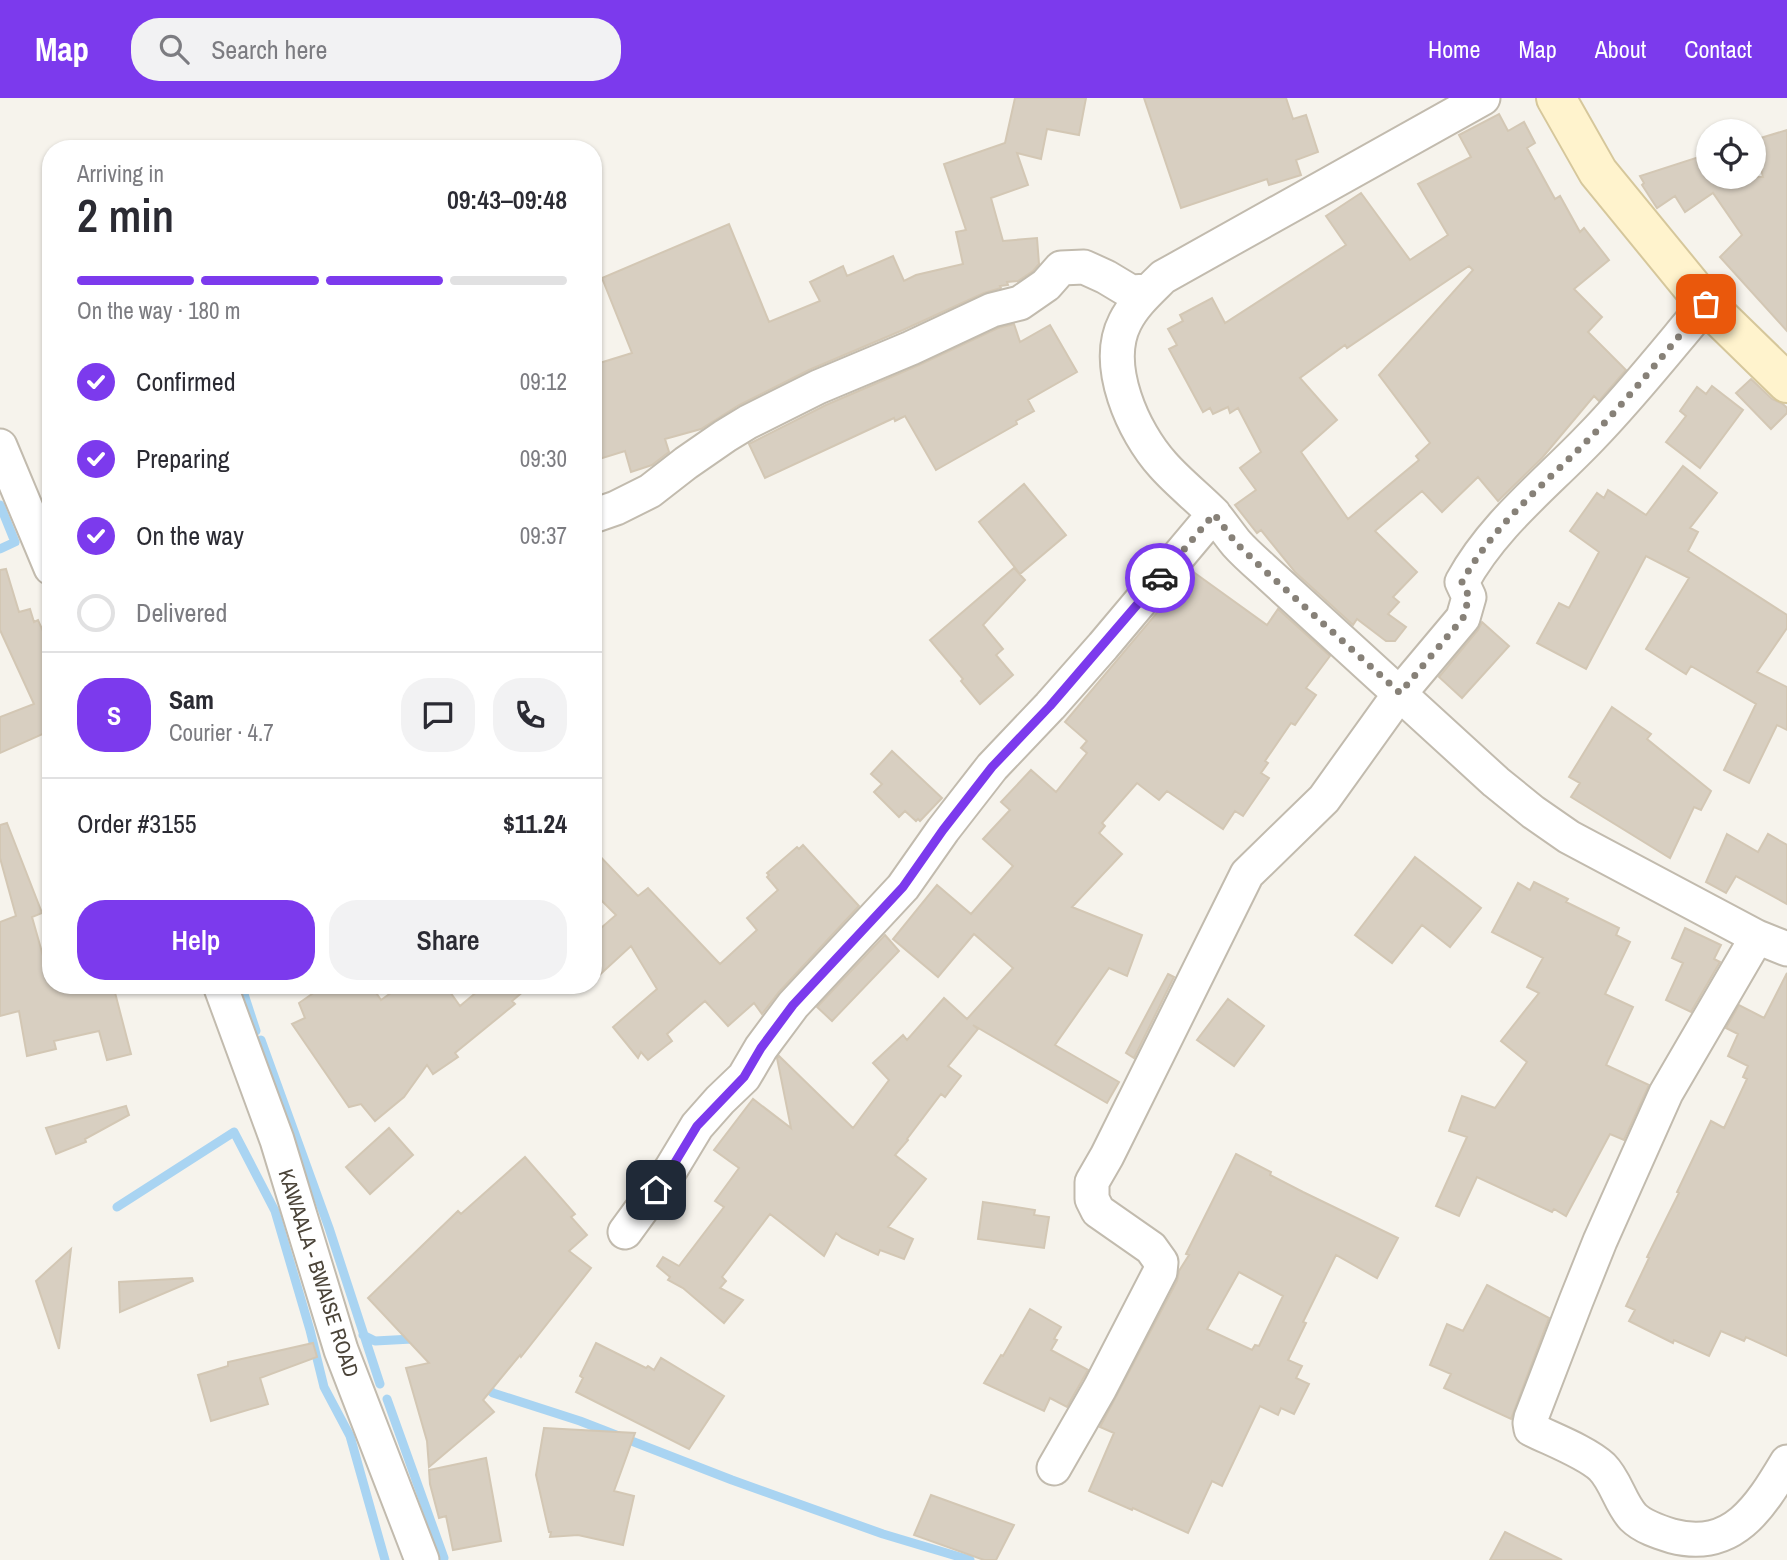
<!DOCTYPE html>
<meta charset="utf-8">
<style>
:root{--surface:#fff;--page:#f2f2f3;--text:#2b2b33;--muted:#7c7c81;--line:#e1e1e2;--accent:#7c3aed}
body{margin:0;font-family:"Archivo Narrow",sans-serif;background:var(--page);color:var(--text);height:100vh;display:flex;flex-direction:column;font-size:26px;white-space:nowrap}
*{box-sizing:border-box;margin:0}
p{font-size:23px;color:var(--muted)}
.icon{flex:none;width:38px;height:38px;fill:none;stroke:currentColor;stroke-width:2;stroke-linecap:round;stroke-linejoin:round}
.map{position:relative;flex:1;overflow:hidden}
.sheet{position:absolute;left:42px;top:42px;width:560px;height:854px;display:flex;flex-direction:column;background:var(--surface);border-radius:28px;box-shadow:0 2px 5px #0004}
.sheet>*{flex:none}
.tools{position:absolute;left:1696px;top:21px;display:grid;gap:14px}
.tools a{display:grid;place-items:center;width:70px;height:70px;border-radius:50%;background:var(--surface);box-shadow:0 2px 5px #0004;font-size:35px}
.pin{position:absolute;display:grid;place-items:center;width:60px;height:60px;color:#fff;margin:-30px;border-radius:14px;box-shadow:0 4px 10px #0006}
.courier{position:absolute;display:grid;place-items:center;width:70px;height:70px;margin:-35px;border:5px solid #7c3aed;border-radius:50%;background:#fff;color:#222;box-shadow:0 2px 9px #0007}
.headline em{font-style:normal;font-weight:600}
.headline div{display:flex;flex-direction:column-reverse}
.headline{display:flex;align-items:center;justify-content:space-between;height:119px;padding:0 35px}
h1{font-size:46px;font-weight:600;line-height:52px}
.bar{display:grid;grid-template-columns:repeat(4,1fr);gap:10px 7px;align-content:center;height:84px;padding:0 35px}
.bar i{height:9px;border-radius:5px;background:var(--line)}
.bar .selected{background:var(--accent)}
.bar p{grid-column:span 4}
.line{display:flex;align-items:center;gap:18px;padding:0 35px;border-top:2px solid var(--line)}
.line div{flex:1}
.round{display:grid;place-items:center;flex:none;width:74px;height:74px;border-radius:28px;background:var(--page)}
ol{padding:0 35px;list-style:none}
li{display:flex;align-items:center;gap:21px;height:77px}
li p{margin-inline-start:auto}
li .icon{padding:7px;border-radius:50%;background:var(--accent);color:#fff;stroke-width:4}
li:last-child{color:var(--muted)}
li i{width:38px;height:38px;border:4px solid var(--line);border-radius:50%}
.action{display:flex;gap:14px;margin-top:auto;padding:14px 35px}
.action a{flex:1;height:80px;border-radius:28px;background:var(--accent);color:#fff;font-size:28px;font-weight:600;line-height:80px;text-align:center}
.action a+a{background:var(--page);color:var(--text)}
header{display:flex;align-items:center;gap:42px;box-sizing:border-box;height:98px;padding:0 35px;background:var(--accent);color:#fff}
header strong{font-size:33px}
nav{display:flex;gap:38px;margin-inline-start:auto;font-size:24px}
.search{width:490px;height:63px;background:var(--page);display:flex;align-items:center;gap:18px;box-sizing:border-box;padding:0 24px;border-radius:28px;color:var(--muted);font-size:26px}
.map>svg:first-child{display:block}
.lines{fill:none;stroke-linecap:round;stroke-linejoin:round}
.stream{stroke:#a9d4f2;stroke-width:9}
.building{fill:#d8cfc1;stroke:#d3c7b4;stroke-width:2;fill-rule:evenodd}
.street-casing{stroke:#c2bbae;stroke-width:37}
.secondary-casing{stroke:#d6c79b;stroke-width:42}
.street{stroke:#fff;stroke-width:33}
.secondary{stroke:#fff3cd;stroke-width:38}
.done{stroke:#878178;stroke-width:7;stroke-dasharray:0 12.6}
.route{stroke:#7c3aed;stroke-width:9}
.labels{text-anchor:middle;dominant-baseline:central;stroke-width:6;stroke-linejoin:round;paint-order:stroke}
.street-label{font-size:21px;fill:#4b4439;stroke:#fff}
</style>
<header>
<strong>Map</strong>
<div class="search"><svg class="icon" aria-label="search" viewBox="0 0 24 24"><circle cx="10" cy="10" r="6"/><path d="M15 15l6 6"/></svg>Search here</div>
<nav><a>Home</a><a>Map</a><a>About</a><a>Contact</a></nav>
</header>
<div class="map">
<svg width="1787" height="1462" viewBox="0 0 1787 1462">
<rect width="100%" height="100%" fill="#f6f3ec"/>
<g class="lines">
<path class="stream" d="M0 407 15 444 0 451
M241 887 256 933
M261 942 329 1130 380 1286
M117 1109 234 1034 275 1113 310 1232 324 1289 350 1338 385 1462
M363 1237 375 1243 412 1241 418 1244
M482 1286 493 1295 580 1323 732 1382 883 1436 970 1462
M387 1301 444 1460"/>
</g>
<path class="building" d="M1015 0H1086L1079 37 1047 31 1041 61 1017 55 1028 87 991 100 1003 143 1037 140 1039 166 1033 173 1018 183 1007 184 1008 187 1000 188 1001 190 984 195 903 232 809 272 739 307 701 331 665 341 669 354 652 367 631 374 625 353 593 363V267L632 255 602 180 729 126 769 224 820 203 810 184 843 168 847 178 893 158 904 183 916 177 963 166 956 134 966 132 944 66 1005 45Z
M1144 0H1286L1293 21 1306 17 1318 54 1296 62 1301 77 1269 87 1267 81 1181 110Z
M1499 16 1508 33 1524 24 1535 45 1527 50 1555 101 1560 98 1580 134 1584 130 1609 162 1574 191 1602 219 1588 234 1626 272 1599 303 1594 298 1542 360 1498 403 1478 379 1442 414 1422 393 1375 433 1417 474 1393 499 1399 504 1388 516 1406 529 1395 543H1386L1357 521 1353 527 1295 474 1261 432 1257 435 1235 407 1256 392 1240 370 1261 354 1238 310 1230 315 1228 309 1213 316 1210 310 1203 314 1169 251 1177 247 1168 231 1183 223 1180 217 1212 200 1225 225 1346 147 1326 118 1361 95 1410 162 1448 137 1418 86 1471 59 1459 37ZM1469 168 1473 172 1379 277 1430 345 1416 358 1419 362 1348 421 1301 354 1337 322 1300 280 1345 247 1347 250Z
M1787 32V233L1720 159 1742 137 1713 95 1685 114 1675 98 1657 110 1642 87 1644 85 1640 78 1708 56V79H1763L1754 42Z
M1014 226 1020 244 1050 227 1077 274 1028 302 1034 313 1016 323 1017 326 936 372 905 318 895 323 894 320 765 380 749 346 826 307 919 267 998 230Z
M1751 281 1772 301 1783 306 1787 310V315L1771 331 1736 295Z
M1712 288 1743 312 1700 370 1666 344 1686 318 1680 313 1697 289 1706 296Z
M1683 368 1717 395 1690 430 1698 434 1688 453 1787 517V530L1757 574 1787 589V632L1777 627 1749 685 1724 672 1756 606 1691 568 1686 576 1646 551 1689 480 1646 458 1586 571 1537 545 1559 505 1569 510 1599 454 1570 433 1597 395 1604 400 1608 392 1646 417Z
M1024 386 1066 437 1020 476 979 424Z
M1014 470 1025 482 983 527 1003 551 996 557 1013 577 980 606 961 583 963 581 930 542Z
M6 471 19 514 30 511 34 524 38 522 51 551V643L47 634 0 655V619L34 606 0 532V472Z
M1192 473 1267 527 1278 511 1330 558 1306 590 1316 597 1295 627 1291 625 1265 663 1268 665 1261 675 1269 680 1243 718 1235 713 1223 731 1167 693 1159 702 1137 685 1102 725 1105 728 1099 735 1122 756 1072 809 1142 837 1127 878 1109 870 1055 947 1119 984 1107 1005 973 927 978 931 948 968 961 978 945 999 941 996 907 1041 908 1042 895 1057 926 1081 888 1129 913 1141 904 1161 880 1152 878 1157 842 1140 836 1135 824 1158 770 1116 722 1179 726 1183 720 1190 743 1202 724 1225 683 1190 668 1182 670 1179 657 1168 663 1159 679 1168 724 1109 715 1103 739 1070 714 1052 753 1001 791 1030 777 960 779 958 853 1030 889 982 873 965 903 937 907 942 944 900 967 921 1013 870 974 836 938 879 893 841 937 787 971 816 1013 768 983 741 1010 712 1001 704 1031 672 1056 694 1087 655 1081 650 1087 643 1065 624Z
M1482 524 1509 548 1462 600 1439 579 1478 532Z
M1612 609 1651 636 1647 641 1711 693 1701 712 1694 709 1670 760 1571 699 1580 685 1569 679Z
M892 653 942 700 920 723 918 721 916 723 905 713 899 719 874 694 882 686 871 676Z
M7 725 42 815 32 819 47 872 51 871V887H113L131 956 107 962 99 933 54 943 56 951 27 958 19 913 0 918V824L16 818 0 760V727Z
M1727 736 1758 754 1768 736 1787 747V806L1736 778 1726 795 1706 784Z
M803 747 859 808 779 894 762 916 754 905 728 928 705 903 667 936 672 943 648 962 641 954 638 960 613 929 657 891 631 848 593 883V837L616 817 593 794V751L638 798 648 790 720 866 757 832 747 820 778 792 767 779 769 777 767 775 797 749 799 751Z
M1415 759 1481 810 1450 849 1422 827 1392 865 1355 837Z
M1534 784 1568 801 1566 804 1619 830 1616 837 1630 844 1605 896 1633 909 1606 967 1649 987 1624 1042 1610 1036 1566 1118 1554 1111 1552 1114 1477 1079 1459 1118 1436 1108 1467 1039 1449 1033 1462 998 1495 1010 1527 964 1501 943 1539 895 1527 889 1543 860 1492 834 1518 785 1530 792Z
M1685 830 1721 847 1714 861 1720 864 1691 914 1666 902 1683 865 1672 860Z
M885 837 899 853 832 923 817 909Z
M1787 875V1258L1746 1239 1744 1243 1721 1233 1709 1258 1674 1242 1673 1245 1629 1223 1635 1212 1626 1208 1649 1160 1647 1159 1679 1095 1677 1094 1711 1023 1724 1030 1747 981 1743 979 1748 968 1728 958 1738 936 1726 930 1739 907 1764 920Z
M1168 876 1174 879 1134 960 1126 955Z
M325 887H371L381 902 402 887H445L460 908 485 887H531L512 903 515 906 455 955 458 959 433 976 427 967 404 999 375 1023 361 1006 349 1009 292 926 305 920 299 905Z
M1228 901 1264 928 1234 968 1197 942Z
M126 1008 129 1017 85 1041 86 1044 56 1056 46 1030Z
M389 1030 413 1057 370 1096 346 1069Z
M1236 1056 1271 1074 1270 1077 1303 1094 1398 1140 1377 1180 1336 1157 1303 1224 1306 1225 1288 1262 1302 1268 1296 1280 1309 1286 1294 1316 1281 1310 1278 1317 1260 1308 1222 1388 1212 1383 1188 1435 1133 1410 1132 1412 1089 1393 1114 1335 1100 1329 1177 1183 1179 1173 1189 1157 1186 1156ZM1239 1174 1283 1198 1259 1248 1255 1247 1252 1252 1207 1231Z
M525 1059 575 1116 571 1119 587 1137 569 1153 591 1170 521 1259 520 1257 483 1302 494 1314 429 1369 427 1343 406 1270 429 1265 368 1200 458 1113 461 1116Z
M983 1104 1035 1112 1034 1117 1049 1119 1044 1150 978 1141Z
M71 1151 59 1251 36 1183Z
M192 1180 193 1183 120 1214 119 1184Z
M1487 1187 1549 1220 1511 1321 1444 1290 1451 1276 1430 1267 1447 1226 1463 1233Z
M1030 1211 1061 1229 1054 1241 1057 1242 1051 1252 1088 1272 1067 1309 1050 1300 1044 1313 984 1285 1001 1257 1003 1258Z
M313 1245 317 1259 260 1280 268 1306 211 1323 198 1277 228 1268V1264Z
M596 1245 646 1270 648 1268 654 1272 661 1260 724 1298 689 1351 576 1294 583 1280 580 1278Z
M544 1330 635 1335 614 1393 634 1398 623 1447 578 1437 550 1439 551 1434H549L536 1377Z
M486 1360 501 1443 453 1452 446 1418 439 1420 430 1386 429 1372Z
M931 1397 1014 1427 996 1462H984L914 1437Z
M1505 1434 1562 1462H1490Z"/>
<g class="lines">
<g class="street-casing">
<path id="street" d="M1483 0 1163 179C1149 193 1134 206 1125 224 1103 267 1133 334 1163 367 1178 384 1197 399 1213 415 1221 425 1228 435 1236 445 1244 454 1254 463 1263 471L1496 684 1533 714 1569 739 1757 839 1787 851
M0 348 51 470
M593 418 616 410 650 393 686 365 725 338 748 324 818 289 911 250 992 212 1020 205 1046 187 1061 170 1084 169 1106 179 1131 194 1149 193
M1757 839 1666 995 1600 1143 1576 1203 1531 1320 1530 1325 1531 1331C1551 1341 1586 1354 1602 1369 1616 1383 1620 1405 1633 1419 1643 1429 1659 1434 1672 1438 1733 1454 1760 1409 1787 1364
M220 887 277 1042 341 1252 422 1462
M625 1134 671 1071 697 1028 720 1002 744 979 761 950 793 907 903 789 943 732 992 669 1050 608 1103 548 1214 416
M1054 1370 1100 1290 1160 1174 1161 1164 1151 1150 1098 1113 1092 1101V1084L1107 1058 1247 776 1324 701 1400 595 1463 520 1469 499 1462 484C1493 427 1545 387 1590 340 1631 298 1668 251 1706 206"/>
</g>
<g class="secondary-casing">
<path id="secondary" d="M1556 0 1598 74 1706 206 1787 285"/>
</g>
<use href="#street" class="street"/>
<use href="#secondary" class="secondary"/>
</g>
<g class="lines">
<path class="done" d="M1160 480 1214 416 1236 445 1263 471 1400 595 1463 520 1469 499 1462 484C1493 427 1545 386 1590 340 1631 298 1668 251 1706 206"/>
<path class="route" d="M656 1092 671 1071 697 1028 744 979 761 950 793 907 903 789 943 732 992 669 1050 608 1160 480"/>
</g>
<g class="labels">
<g class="street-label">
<text transform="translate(319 1175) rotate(72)">KAWAALA - BWAISE ROAD</text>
</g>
</g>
</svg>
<div class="tools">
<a><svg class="icon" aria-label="locate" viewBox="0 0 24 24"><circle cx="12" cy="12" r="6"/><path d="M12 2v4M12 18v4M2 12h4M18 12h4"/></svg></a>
</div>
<div class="pin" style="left:1706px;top:206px;background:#ea580c"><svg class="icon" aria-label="bag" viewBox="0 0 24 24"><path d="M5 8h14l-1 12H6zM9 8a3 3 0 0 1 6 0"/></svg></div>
<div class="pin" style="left:656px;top:1092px;background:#1f2937"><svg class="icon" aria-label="home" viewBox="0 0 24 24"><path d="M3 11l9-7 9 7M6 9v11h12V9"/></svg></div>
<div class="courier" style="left:1160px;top:480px"><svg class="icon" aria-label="car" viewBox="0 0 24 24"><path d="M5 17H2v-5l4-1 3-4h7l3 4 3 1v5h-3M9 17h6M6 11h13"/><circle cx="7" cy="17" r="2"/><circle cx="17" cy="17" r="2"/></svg></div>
<section class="sheet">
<div class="headline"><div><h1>2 min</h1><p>Arriving in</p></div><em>09:43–09:48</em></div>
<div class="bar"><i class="selected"></i><i class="selected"></i><i class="selected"></i><i></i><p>On the way · 180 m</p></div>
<ol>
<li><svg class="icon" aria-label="check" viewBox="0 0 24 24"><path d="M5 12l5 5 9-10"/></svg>Confirmed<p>09:12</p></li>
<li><svg class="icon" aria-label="check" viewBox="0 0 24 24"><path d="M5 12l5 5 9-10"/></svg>Preparing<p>09:30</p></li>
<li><svg class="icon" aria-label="check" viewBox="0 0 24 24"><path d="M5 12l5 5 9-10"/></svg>On the way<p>09:37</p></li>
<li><i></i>Delivered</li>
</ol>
<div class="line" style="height:126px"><b class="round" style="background:var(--accent);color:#fff">S</b><div><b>Sam</b><p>Courier · 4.7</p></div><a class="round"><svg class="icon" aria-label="chat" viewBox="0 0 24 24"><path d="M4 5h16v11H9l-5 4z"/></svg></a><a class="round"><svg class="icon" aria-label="phone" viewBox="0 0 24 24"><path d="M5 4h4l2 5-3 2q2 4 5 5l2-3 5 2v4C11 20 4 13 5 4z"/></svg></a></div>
<div class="line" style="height:91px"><div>Order #3155</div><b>$11.24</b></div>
<div class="action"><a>Help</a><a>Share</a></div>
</section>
</div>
